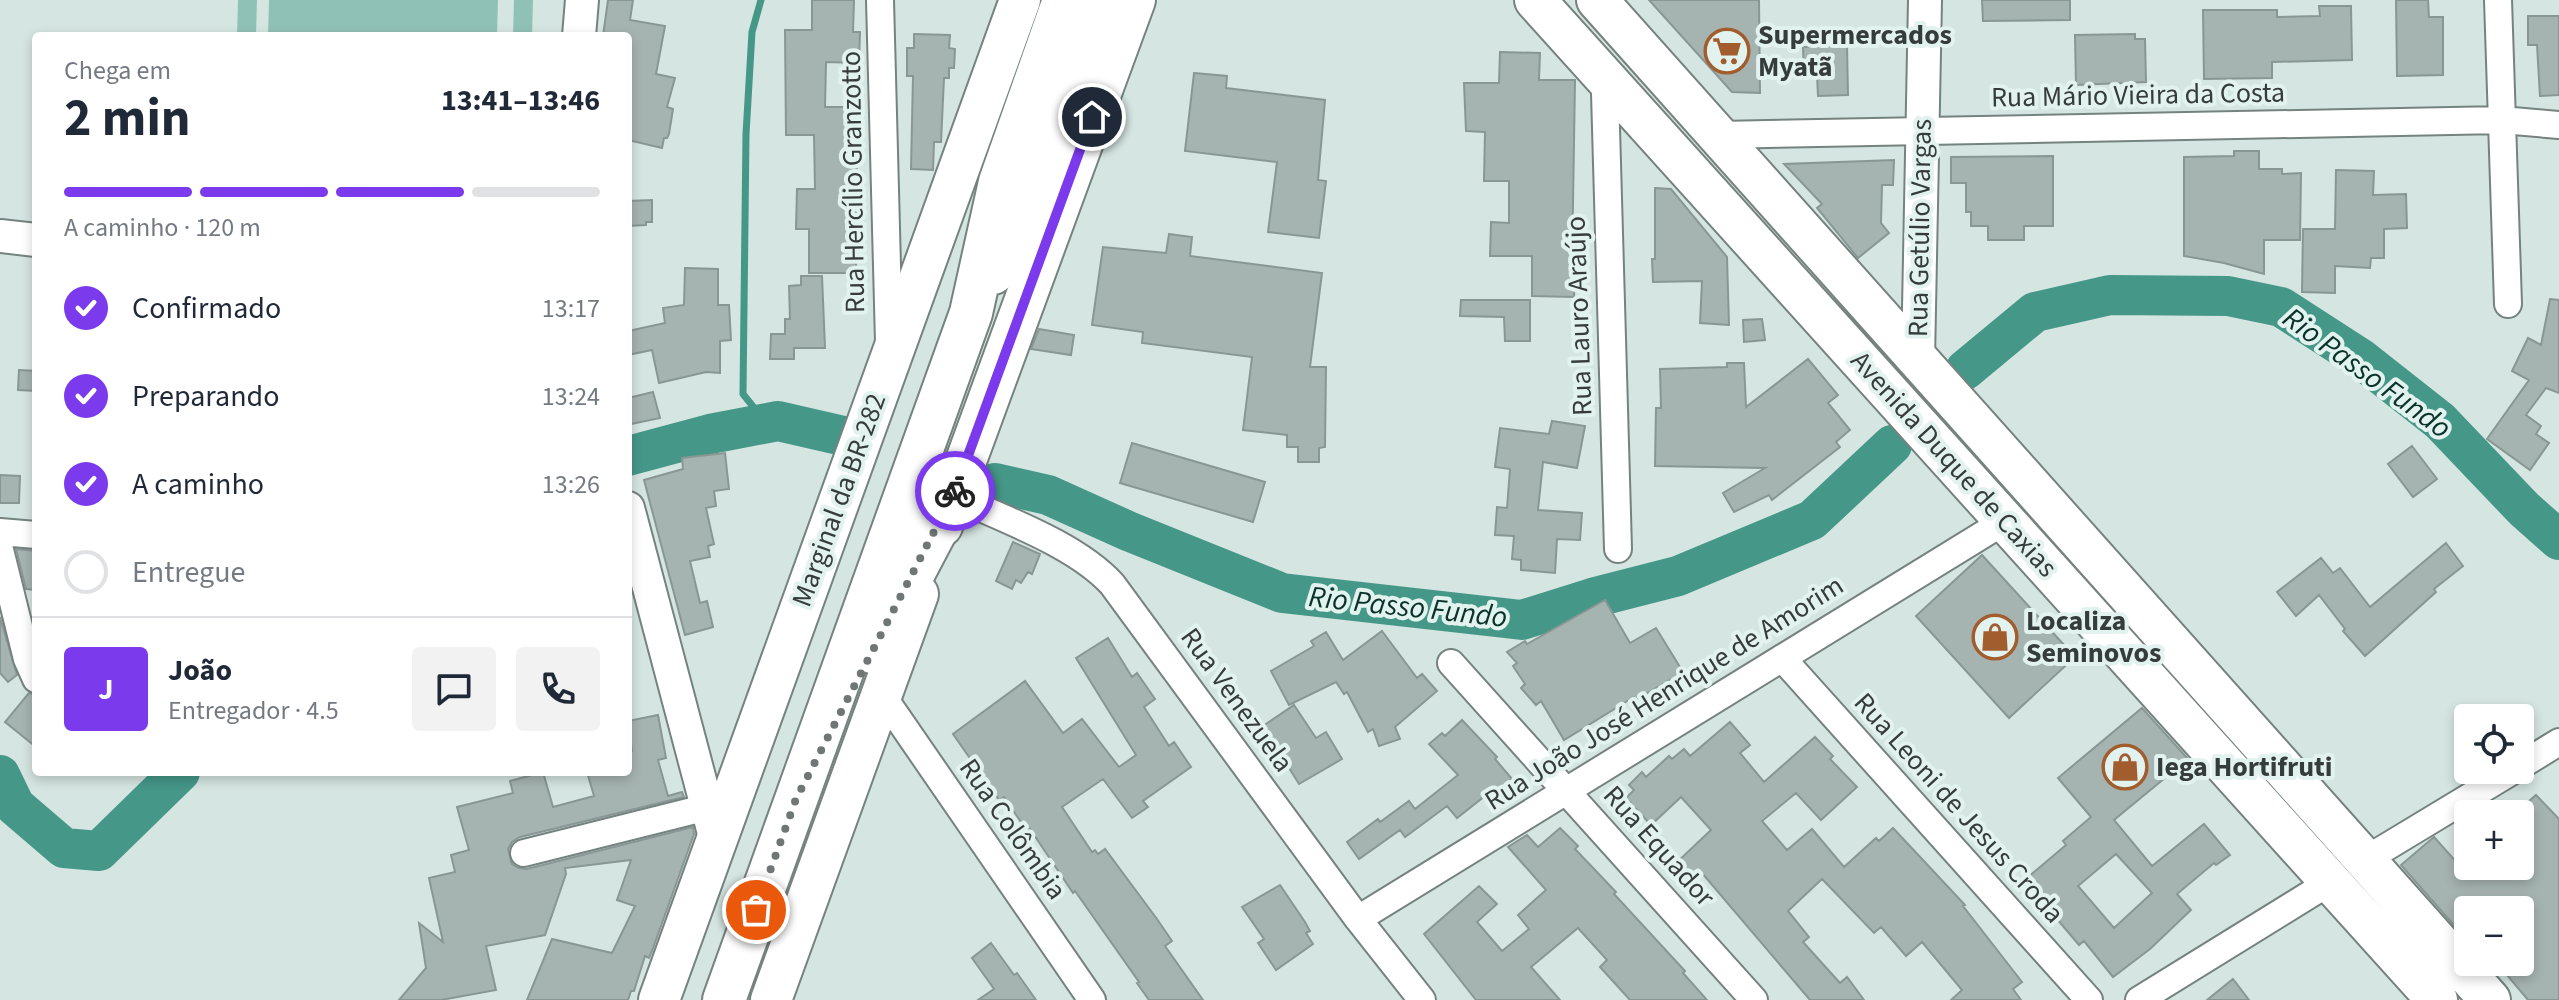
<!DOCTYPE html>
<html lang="pt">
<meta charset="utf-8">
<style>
:root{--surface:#fff;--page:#f2f2f3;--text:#1f2937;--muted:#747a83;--line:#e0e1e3;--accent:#7c3aed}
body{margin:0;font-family:"Source Sans 3",sans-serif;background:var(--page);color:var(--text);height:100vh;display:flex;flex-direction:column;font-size:30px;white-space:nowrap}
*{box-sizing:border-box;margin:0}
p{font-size:26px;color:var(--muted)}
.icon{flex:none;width:44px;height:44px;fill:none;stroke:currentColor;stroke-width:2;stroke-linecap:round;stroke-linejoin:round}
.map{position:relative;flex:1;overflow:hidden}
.panel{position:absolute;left:32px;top:32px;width:600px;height:744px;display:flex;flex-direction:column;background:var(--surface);border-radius:8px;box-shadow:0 4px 12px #0003}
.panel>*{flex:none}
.tools{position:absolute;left:2454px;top:704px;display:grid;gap:16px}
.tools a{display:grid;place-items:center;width:80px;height:80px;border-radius:8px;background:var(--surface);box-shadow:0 4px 12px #0003;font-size:40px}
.pin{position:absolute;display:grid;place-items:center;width:68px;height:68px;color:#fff;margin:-34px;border:4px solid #fff;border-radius:50%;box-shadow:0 2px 8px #0007}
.courier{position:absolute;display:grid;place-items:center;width:80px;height:80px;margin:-40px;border:6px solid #7c3aed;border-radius:50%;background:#fff;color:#222;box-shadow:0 2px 10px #0007}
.head em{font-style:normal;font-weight:700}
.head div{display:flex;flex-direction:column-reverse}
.head{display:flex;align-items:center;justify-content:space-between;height:136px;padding:0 32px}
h1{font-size:52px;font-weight:700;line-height:60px}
.bar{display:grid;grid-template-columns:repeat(4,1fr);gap:12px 8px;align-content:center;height:96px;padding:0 32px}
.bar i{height:10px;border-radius:6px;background:var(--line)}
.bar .on{background:var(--accent)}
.bar p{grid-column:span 4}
.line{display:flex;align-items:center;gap:20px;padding:0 32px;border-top:2px solid var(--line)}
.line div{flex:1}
.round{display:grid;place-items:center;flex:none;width:84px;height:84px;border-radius:8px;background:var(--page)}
ol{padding:0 32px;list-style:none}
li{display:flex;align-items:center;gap:24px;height:88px}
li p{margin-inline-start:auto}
li .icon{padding:8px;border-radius:50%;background:var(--accent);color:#fff;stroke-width:4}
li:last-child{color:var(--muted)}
li i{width:44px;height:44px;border:4px solid var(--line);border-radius:50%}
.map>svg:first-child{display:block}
.green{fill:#90c1b6}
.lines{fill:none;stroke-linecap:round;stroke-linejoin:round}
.stream{stroke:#459788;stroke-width:7}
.river{stroke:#459788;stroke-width:40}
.building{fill:#a6b4b1;stroke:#899794;stroke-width:2;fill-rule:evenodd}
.minor-casing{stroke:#75837f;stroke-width:30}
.tertiary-casing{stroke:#75837f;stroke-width:36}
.primary-casing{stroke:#75837f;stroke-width:44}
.trunk-casing{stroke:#75837f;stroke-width:46}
.minor{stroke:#fff;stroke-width:26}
.tertiary{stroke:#fff;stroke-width:32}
.primary{stroke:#fff;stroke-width:40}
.trunk{stroke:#fff;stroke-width:42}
.done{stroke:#6e7775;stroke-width:8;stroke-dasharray:0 14.4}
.route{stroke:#7c3aed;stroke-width:10}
.labels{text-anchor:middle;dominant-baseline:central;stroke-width:8;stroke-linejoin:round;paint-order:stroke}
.poi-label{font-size:28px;font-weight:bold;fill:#363c3b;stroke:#e2f2ee;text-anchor:start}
.street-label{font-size:28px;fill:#363c3b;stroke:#e2f2ee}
.water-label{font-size:30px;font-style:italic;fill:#0a322b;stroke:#e2f2ee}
</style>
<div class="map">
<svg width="2559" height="1000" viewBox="0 0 2559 1000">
<rect width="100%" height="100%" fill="#d5e5e1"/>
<path class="green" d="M238 0H257L256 36H237Z
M269 0H498L497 36H268Z
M514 0H533L532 36H513Z"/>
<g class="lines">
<path class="stream" d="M761 0 752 32 746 134 743 394 755 409 778 421"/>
<path class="river" d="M1965 370 2035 312 2110 295 2228 296 2281 307 2360 358 2440 421 2524 509 2559 540
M628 456 710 434 778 421 852 438
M995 483 1048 495 1128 531 1282 593 1522 620 1592 598 1678 576 1812 520 1892 445
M0 775 15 806 64 848 99 851 180 772"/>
</g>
<path class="building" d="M608 0H633L630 20 665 26 656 74 675 78 667 107 673 109 669 134 667 138H664L662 148 628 140V36H603Z
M812 0H854L853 32H860L859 63 826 62 825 107H857L856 273H809V229H796L797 189H815L814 135H786L785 30H812Z
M1649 0H1759L1760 93 1732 92Z
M1982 0H2070V20L1983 21Z
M2396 0H2428L2429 17H2443V75L2397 76Z
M2319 6H2351L2352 60 2272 62V78L2204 79 2203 10H2277V17L2320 16Z
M2528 16H2559V95L2540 96 2537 45H2528Z
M914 34 950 35 949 48 955 49 954 68H949V78H944L941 142H934L933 170 911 169 913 76H907V48H914Z
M2135 34V39H2145L2146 82 2076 85 2075 35Z
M1847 45 1848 95 1818 96 1817 75 1804 76 1803 47Z
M1500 52 1540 53 1539 80H1575L1572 264H1575L1574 297 1532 296V256H1490L1491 222 1509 223V181H1484L1485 132 1466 131 1464 83H1499Z
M1194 73 1227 76 1226 88 1325 100 1318 180 1326 181 1319 238 1268 232 1277 162 1185 151Z
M2234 151H2259V169H2282V174L2301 173 2300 240H2264V274L2224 263 2184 256V157L2234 156Z
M2053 156V226H2024V240H1988V226H1971V212H1966V183H1951V157Z
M1894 160 1893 185H1882L1881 223 1889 233 1858 258 1817 208 1822 204 1784 164Z
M2336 170 2374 171 2373 195 2406 194 2407 228 2384 229V258H2371L2370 268 2335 266V293L2302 292 2303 229H2335Z
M1655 188 1671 189 1727 257 1729 325 1700 323 1702 281 1653 282 1652 259H1655Z
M652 200V222H646V225L628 226V201Z
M1169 234 1192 237 1190 256 1322 273 1310 367H1326L1325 447 1319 448V462H1298V447H1287V435L1243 430 1252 357 1142 343 1143 332 1092 325 1103 247 1166 253Z
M685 268 718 269V305H729L731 340 720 341V373L706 372 659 383 652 350 628 355V331L665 323 663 308 684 305Z
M801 276H822L825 348H794V359H770L771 334H785V319H790L789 286 801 285Z
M2550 299 2559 300V393L2546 388 2526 415 2541 426 2536 434 2549 443 2530 470 2487 439 2529 380 2512 371 2528 338 2541 345Z
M1461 300H1530V341H1505L1504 317 1460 316Z
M1762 319 1765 340 1744 342 1743 320Z
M1039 329 1074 335 1071 355 1031 349Z
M1808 359 1838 395 1828 403 1850 430 1836 442 1840 447 1772 500 1769 495 1734 512 1723 493 1765 468 1655 466 1656 408H1661L1660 369 1727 367V363H1744L1746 407Z
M19 370 36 371V391L18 390Z
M653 392 660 418 631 424 628 398Z
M1552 421 1585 426 1577 468 1543 462 1538 510 1582 513 1580 540 1557 539 1555 573 1521 570V560L1512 559 1514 536 1495 535 1497 507 1507 508 1510 469 1495 467 1500 428 1549 434Z
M1132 443 1265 482 1253 522 1120 483Z
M2412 446 2437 479 2413 497 2388 464Z
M725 453 729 489 714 491 716 506 706 508 714 544 708 546 710 557 690 561 700 603 707 601 713 627 685 635 644 480 683 469 682 458Z
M0 475 20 476 19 503H0Z
M1013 542 1040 554 1032 574 1028 572 1021 583 1016 580 1012 589 996 581Z
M2446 543 2463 566 2434 589 2436 592 2365 656 2343 631 2345 629 2319 595 2296 616 2277 592 2321 558 2333 573 2340 568 2370 607Z
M16 549 36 551V590L26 589Z
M1982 555 2075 657 2009 718 1916 616Z
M1605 600 1630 643 1656 628 1683 672 1636 700 1634 697 1564 740 1541 701 1536 705 1521 688 1525 684 1513 666 1517 663 1507 652 1525 641 1527 644Z
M0 617 17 675 8 682 0 673Z
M1382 631 1417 678 1422 674 1437 691 1395 727 1400 739 1379 746 1373 729 1368 732 1347 692 1344 694 1336 682 1289 705 1271 671 1314 646 1311 641 1326 632 1343 660Z
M1108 638 1132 677 1137 673 1155 699 1144 707 1169 746 1174 742 1191 767 1143 801 1148 807 1132 818 1103 779 1062 807 1092 852 1095 850 1098 854 1105 849 1157 919 1172 941 1165 946 1203 1000H1149L1137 983 1139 982 1075 891 1073 893 1030 829 1027 831 1004 797 999 800 953 734 1025 681 1063 733 1082 719 1119 767 1136 755 1076 658Z
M29 693 36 695V747L5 722Z
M1294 705 1316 738 1326 732 1342 759 1299 784 1263 726Z
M2142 708 2188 759 2114 820 2152 866 2204 824 2230 855 2216 865 2214 863 2177 894 2191 910 2150 949 2113 977 2084 941 2079 945 2035 893 2037 891 2027 878 2066 845 2063 841 2091 817 2058 778ZM2116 854 2152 893 2114 928 2078 886Z
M658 715 666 758 658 760 668 796 682 792 684 797 520 837 512 842 508 849 512 864 519 868 527 869 693 827 694 834 652 951 649 958 645 956 634 991H631L628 1000H527L552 939 612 953 635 906 617 900 631 860 565 868 566 874 545 935 486 946 496 990 441 1000H399L426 968 419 923 443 942 429 878 455 872 451 855 469 850 457 807 513 793 510 781 543 772 553 807 594 796 587 772H628V752L632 751 628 721Z
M1462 720 1497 757 1495 759 1512 779 1488 800 1485 796 1457 818 1447 806 1405 837 1400 830 1359 859 1347 842 1378 819 1380 822 1409 801 1415 809 1458 775 1429 744 1442 733 1445 736Z
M1730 722 1750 745 1740 753 1764 782 1815 737 1833 756 1830 759 1857 787 1821 820 1796 793 1762 821 1787 850 1812 829 1844 867 1876 838 1879 841 1893 828 1965 905 1963 906 2022 982 2013 989 2021 1000H1951L1962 990 1922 942 1906 956 1881 927 1874 933 1822 879 1788 911 1809 937 1803 942 1840 983 1847 977 1864 1000H1810L1702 873 1691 882 1675 864 1711 830 1681 797 1651 825 1626 798 1634 790 1629 785 1642 772 1646 777 1669 756 1672 759 1684 749 1690 756Z
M2536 795 2559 819V1000H2528L2496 962H2520V910H2468V941L2401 865 2434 837 2458 864 2468 856V866H2520V809Z
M1560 828 1578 846 1575 849 1616 892 1614 894 1685 971 1683 973 1707 1000H1630L1600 967 1607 960 1578 928 1531 967 1560 1000H1476L1424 934 1479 886 1497 904 1477 922 1502 951 1529 929 1518 915 1546 890 1508 847 1527 835 1538 847Z
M1280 885 1305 922 1310 931 1306 933 1313 944 1276 970 1258 943 1264 939 1242 907Z
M991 943 1014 975 1017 973 1036 1000H978L994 989 972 958Z
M2233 979 2249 1000H2207Z"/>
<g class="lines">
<g class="minor-casing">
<path id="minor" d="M880 0 889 342
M2498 0 2508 304
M1609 82 1605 93 1618 549
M1718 135 2502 120 2559 125
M954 496C1003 519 1075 544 1112 584L1358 919 1422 1000
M0 532 36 535
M0 550 27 659 36 679
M1782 658 2089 1000
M1451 663 1754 1000
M882 695 1092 1000
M2520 766 2559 742
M524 853 708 807
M2365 860 2514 770
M1358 919 2005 521
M2139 1000 2330 882"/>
</g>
<g class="tertiary-casing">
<path id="tertiary" d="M579 36 582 0
M0 236 36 240
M1918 360 1925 0
M628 508 716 841"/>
</g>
<g class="primary-casing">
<path id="primary" d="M1535 0 2437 1000
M1597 0 2490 1000
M942 526 1135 0
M659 1000 1020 0
M771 1000 918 594"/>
</g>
<g class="trunk-casing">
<path id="trunk" d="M993 273 1033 203 1105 0
M872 652 954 496
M724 1000 971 313 1000 182 1064 0"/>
</g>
<use href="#minor" class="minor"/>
<use href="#tertiary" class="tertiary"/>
<use href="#primary" class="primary"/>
<use href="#trunk" class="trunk"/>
</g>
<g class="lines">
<path class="done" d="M756 910 796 799 955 491"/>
<path class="route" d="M955 491 1092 117"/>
</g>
<defs>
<g id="supermarket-ring" transform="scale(2.3)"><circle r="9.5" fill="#e2f2ee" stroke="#a15d2e" stroke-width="1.5"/><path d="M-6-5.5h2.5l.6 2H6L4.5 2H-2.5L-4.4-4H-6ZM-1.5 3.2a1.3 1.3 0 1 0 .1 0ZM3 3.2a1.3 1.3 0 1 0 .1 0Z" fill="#a15d2e"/></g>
<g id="shop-ring" transform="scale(2.3)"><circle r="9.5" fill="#e2f2ee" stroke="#a15d2e" stroke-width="1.5"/><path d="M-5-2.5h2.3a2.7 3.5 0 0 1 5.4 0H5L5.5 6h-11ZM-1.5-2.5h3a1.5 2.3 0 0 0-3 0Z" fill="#a15d2e"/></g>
</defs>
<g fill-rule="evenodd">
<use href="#supermarket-ring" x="1727" y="51"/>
<use href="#shop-ring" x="1995" y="637"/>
<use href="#shop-ring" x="2125" y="767"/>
</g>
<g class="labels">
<g class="poi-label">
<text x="1758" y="35">Supermercados<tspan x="1758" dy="32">Myatã</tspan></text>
<text x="2026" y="621">Localiza<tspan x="2026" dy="32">Seminovos</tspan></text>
<text x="2156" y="767">Iega Hortifruti</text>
</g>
<g class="street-label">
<text transform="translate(2138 95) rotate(-1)">Rua Mário Vieira da Costa</text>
<text transform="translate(853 182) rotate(-91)">Rua Hercílio Granzotto</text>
<text transform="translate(1920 228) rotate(-89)">Rua Getúlio Vargas</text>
<text transform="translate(1579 316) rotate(-92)">Rua Lauro Araújo</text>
<text transform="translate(1954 464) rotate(48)">Avenida Duque de Caxias</text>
<text transform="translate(839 500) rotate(-70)">Marginal da BR-282</text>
<text transform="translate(1664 693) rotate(-32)">Rua João José Henrique de Amorim</text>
<text transform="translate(1237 700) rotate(54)">Rua Venezuela</text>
<text transform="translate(1959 808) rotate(48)">Rua Leoni de Jesus Croda</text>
<text transform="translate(1013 829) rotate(55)">Rua Colômbia</text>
<text transform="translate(1659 846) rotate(48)">Rua Equador</text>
</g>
<g class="water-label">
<text transform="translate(2367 373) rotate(36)">Rio Passo Fundo</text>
<text transform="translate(1408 607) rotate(6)">Rio Passo Fundo</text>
</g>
</g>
</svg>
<div class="tools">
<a><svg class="icon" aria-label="locate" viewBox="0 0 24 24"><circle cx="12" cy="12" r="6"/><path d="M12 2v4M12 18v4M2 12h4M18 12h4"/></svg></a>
<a>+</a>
<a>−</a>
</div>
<div class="pin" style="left:756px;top:910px;background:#ea580c"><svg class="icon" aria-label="bag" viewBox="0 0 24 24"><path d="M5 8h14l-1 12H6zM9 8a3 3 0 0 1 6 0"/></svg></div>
<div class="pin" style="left:1092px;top:117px;background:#1f2937"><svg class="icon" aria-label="home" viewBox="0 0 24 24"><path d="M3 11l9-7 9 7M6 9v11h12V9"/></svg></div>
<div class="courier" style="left:955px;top:491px"><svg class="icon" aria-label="bike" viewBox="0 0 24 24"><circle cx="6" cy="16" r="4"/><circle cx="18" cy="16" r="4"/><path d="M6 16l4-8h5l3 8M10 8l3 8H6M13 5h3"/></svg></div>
<section class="panel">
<div class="head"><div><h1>2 min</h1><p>Chega em</p></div><em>13:41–13:46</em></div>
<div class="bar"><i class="on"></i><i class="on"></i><i class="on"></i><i></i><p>A caminho · 120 m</p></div>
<ol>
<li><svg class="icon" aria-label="check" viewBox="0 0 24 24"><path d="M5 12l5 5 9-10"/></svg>Confirmado<p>13:17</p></li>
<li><svg class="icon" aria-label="check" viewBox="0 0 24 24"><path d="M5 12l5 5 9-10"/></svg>Preparando<p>13:24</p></li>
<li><svg class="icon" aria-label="check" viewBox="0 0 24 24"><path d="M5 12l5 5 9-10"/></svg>A caminho<p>13:26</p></li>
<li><i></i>Entregue</li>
</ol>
<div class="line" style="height:144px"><b class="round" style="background:var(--accent);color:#fff">J</b><div><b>João</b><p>Entregador · 4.5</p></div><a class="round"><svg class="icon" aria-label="chat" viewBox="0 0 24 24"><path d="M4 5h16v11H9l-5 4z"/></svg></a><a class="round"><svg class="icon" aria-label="phone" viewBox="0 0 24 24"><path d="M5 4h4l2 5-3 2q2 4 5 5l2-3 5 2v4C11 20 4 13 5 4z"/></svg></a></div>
</section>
</div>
